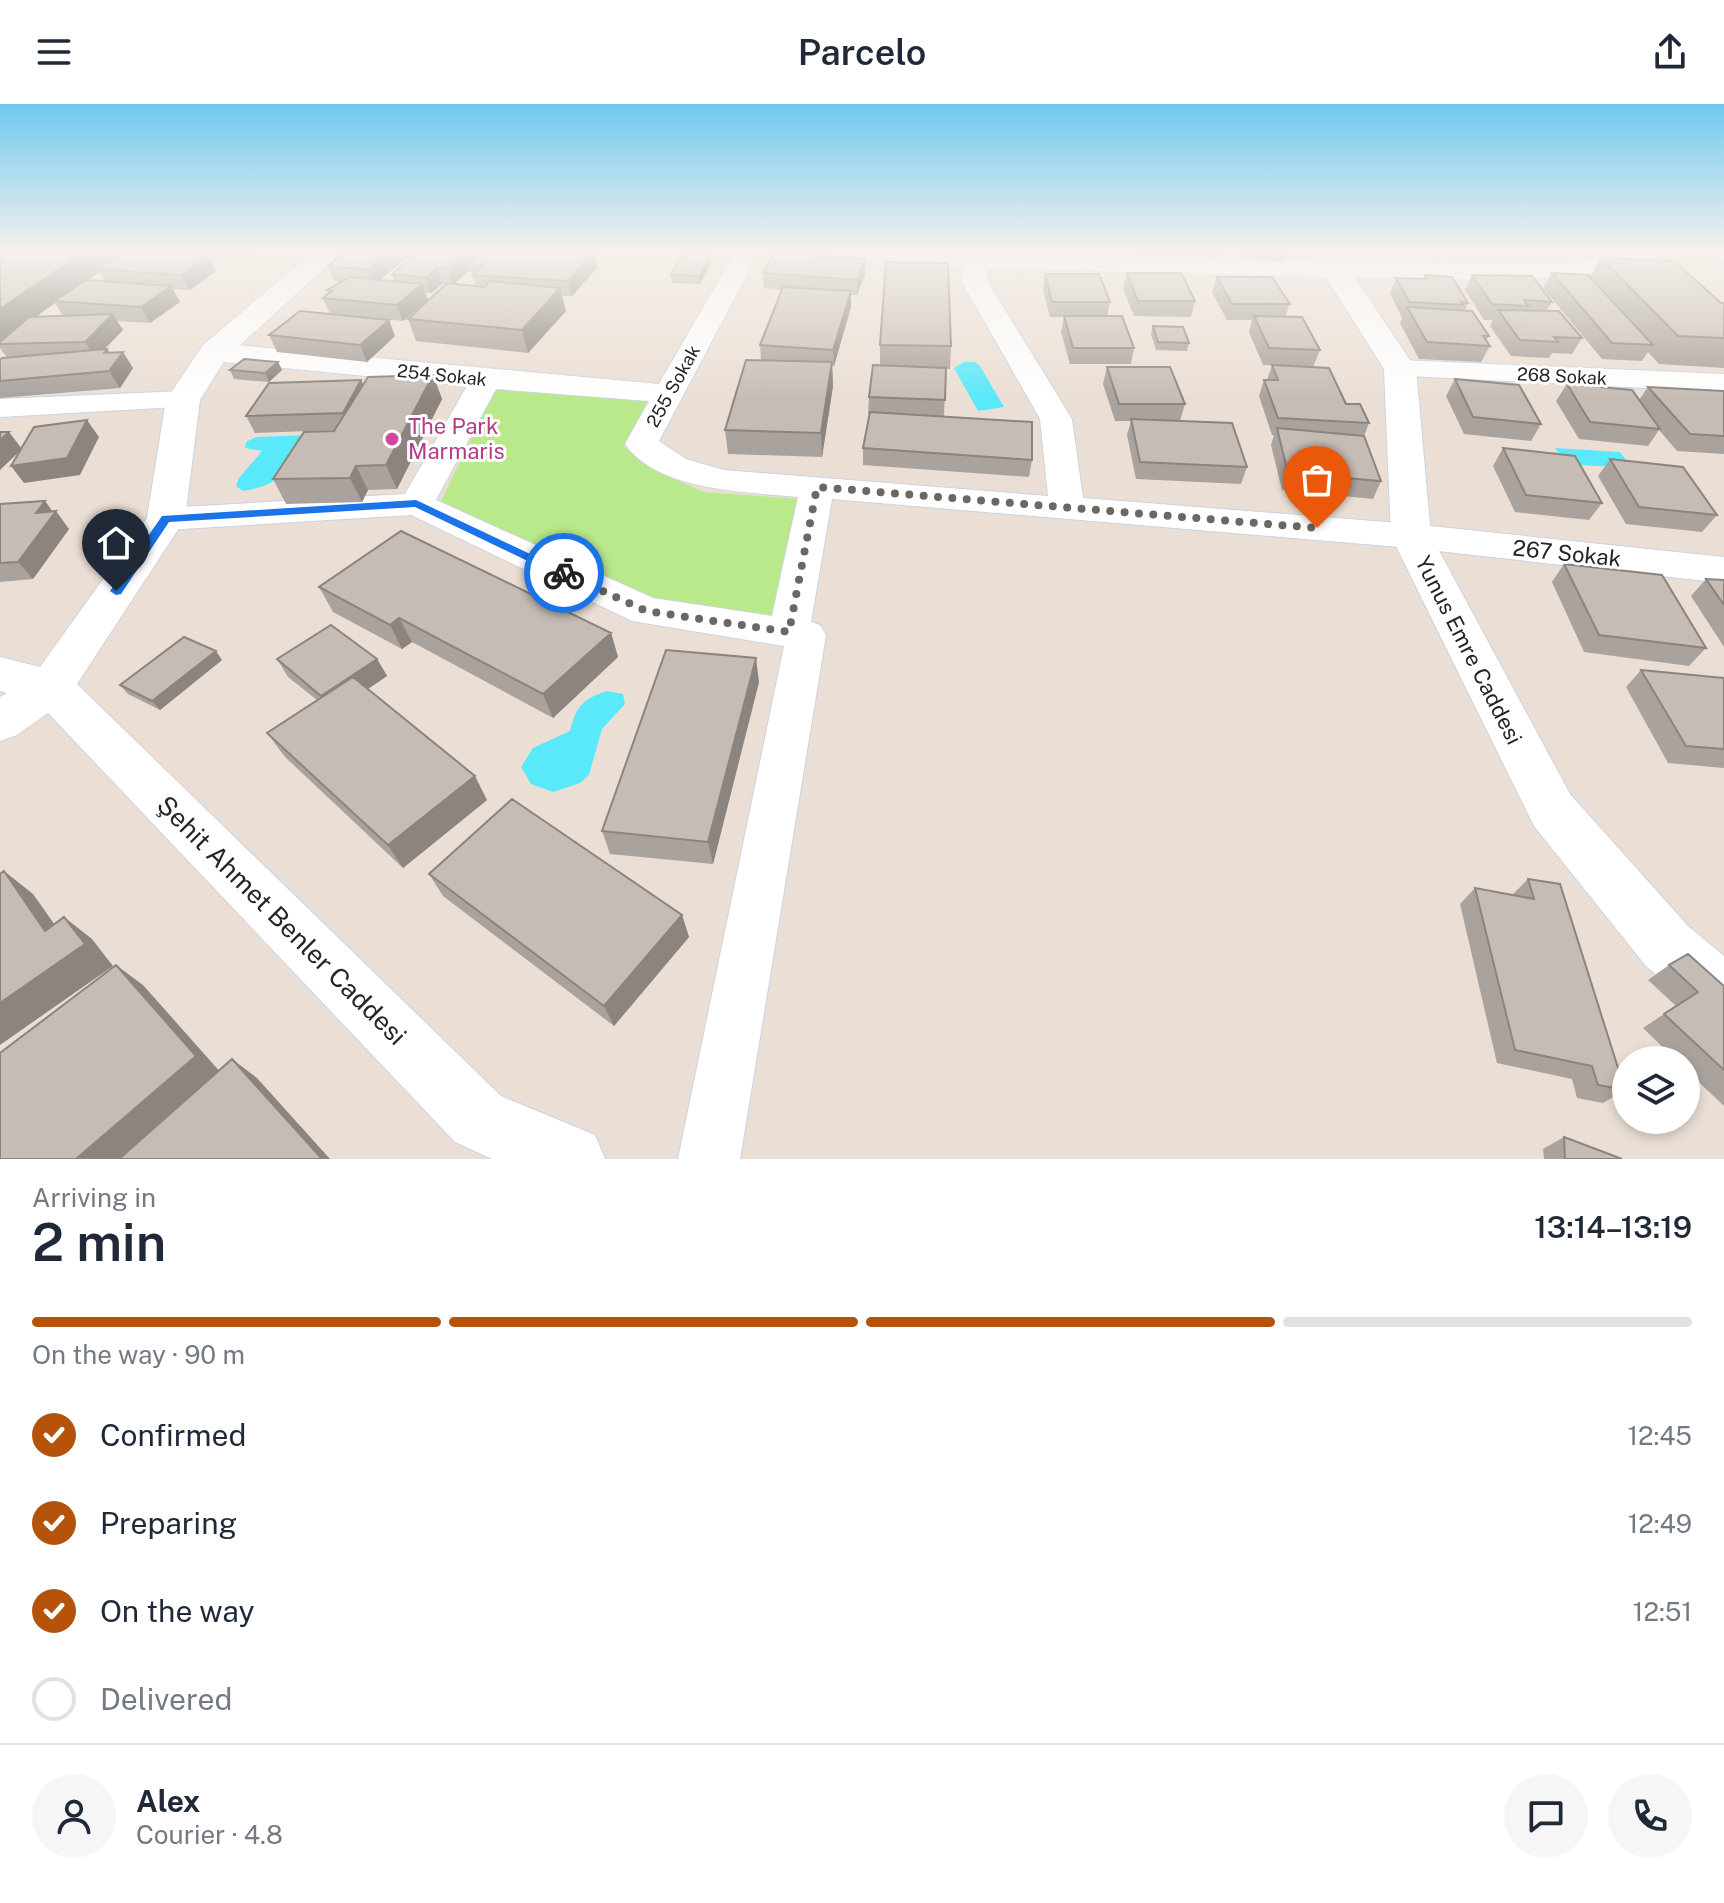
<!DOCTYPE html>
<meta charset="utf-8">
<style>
:root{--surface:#fff;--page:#f6f6f7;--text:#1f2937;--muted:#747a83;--line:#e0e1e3;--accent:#b45309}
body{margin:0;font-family:"Public Sans",sans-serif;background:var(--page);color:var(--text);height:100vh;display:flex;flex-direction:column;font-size:30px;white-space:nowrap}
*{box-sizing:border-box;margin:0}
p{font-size:26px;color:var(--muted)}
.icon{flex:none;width:44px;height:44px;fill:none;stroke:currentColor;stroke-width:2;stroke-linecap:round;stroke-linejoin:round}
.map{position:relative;height:1055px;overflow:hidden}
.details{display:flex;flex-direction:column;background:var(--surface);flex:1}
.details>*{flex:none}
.controls{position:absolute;left:1612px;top:942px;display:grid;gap:16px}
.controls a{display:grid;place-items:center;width:88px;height:88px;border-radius:50%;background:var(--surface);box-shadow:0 4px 12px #0003;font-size:40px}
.pin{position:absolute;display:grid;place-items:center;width:68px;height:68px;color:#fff;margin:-82px -34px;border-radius:50% 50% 50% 0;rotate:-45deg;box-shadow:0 0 8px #0007}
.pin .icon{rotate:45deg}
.courier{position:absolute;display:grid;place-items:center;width:80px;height:80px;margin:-40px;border:6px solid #1a73e8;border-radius:50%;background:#fff;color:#222;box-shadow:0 2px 10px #0007}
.head em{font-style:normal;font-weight:600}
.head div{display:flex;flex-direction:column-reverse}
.head{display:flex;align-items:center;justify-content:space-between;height:136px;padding:0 32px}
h1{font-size:52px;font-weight:600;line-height:60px}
.bar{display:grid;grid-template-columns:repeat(4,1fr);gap:12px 8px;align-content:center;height:96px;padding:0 32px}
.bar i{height:10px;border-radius:6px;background:var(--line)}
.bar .selected{background:var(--accent)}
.bar p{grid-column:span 4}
.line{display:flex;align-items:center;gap:20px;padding:0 32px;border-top:2px solid var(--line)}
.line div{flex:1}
.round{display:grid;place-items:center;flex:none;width:84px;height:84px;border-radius:42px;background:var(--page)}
ol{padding:0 32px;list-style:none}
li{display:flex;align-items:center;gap:24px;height:88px}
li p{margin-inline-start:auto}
li .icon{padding:8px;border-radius:50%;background:var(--accent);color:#fff;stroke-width:4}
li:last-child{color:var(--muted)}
li i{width:44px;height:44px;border:4px solid var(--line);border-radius:50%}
header{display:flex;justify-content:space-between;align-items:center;height:104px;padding:0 32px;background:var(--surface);font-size:36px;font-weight:600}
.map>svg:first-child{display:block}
.green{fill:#b9e98a}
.water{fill:#5ae8fb}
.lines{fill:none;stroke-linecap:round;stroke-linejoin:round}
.street-casing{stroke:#cbd3e2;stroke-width:2}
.secondary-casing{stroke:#cbd3e2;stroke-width:2}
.street{fill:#fff;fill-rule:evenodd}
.secondary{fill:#fff;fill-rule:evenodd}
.wall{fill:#aaa29d;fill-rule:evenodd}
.shaded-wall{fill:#8b847f}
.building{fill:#c6bcb6;stroke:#8b847f;stroke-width:2}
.route{fill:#1a73e8}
.done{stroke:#6b6763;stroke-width:8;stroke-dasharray:0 14.4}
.hotel-dot{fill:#d1479c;stroke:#fff;stroke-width:3}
.labels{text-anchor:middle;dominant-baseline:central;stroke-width:6;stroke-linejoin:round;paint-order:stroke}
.far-street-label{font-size:18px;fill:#262626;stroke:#fff}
.hotel-label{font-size:22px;fill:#b23c85;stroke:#fff;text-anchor:start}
.street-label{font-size:22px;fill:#262626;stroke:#fff}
.near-street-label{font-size:26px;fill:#262626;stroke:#fff}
</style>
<header><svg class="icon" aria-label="menu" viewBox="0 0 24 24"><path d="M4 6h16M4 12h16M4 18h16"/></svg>Parcelo<svg class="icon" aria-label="share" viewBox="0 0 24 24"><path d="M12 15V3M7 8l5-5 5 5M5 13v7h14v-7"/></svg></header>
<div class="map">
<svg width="1724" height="1055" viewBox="0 0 1724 1055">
<rect width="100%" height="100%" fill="#ebdfd5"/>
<path class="green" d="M497 282 651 296 624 343 656 367 704 388 799 395 781 518 654 495 440 399Z"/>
<path class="water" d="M964 258H975L980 262 1004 303 978 307 954 264Z
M308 331C289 365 284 380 243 387L236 382 239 374 262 347 245 344 246 338 256 333Z
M1555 344 1620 348 1632 364 1566 360Z
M607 587 623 590 625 600 602 625 589 671 580 679 553 688 531 680 521 663 533 644 570 627C576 602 583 595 607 587Z"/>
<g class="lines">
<g class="street-casing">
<path id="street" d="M735 148H759L659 337 686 355 724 366 1048 392 1040 315 962 178 963 155 966 150H984L987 155 988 178 1072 315 1083 394 1411 420 1724 453V479L1411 444 832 395 811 518 820 521 826 531 740 1055H678L784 542 632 517 411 411 166 426 153 423 148 415 153 407 166 404 405 390 467 282 214 257 204 254 200 248 204 242 214 239 659 280ZM496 285 649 297 625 340C657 387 747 388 798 393L772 512 653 494 436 396Z
M1626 148H1660C1633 187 1388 173 1335 173L1326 170 1322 165 1326 160 1335 157 1555 159 1611 153Z
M1701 148H1724V156L1704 153Z
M1400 256 1724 270V288L1390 271 1385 265 1390 259Z
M183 287 194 290 198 296 194 302 0 313V295Z"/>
</g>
<g class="secondary-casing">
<path id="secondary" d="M313 148H342L226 254 200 296 185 415 77 580 501 992 595 1031 605 1055H492L455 1038 48 609 17 631 0 637V593L7 589 0 587V553L40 563 147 414 166 296 203 241Z
M830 148H969L1318 156 1315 148H1341L1349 165 1416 265 1431 432 1570 690 1688 822 1724 852V921L1703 912 1646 862 1534 722 1391 432 1384 265 1326 173 935 163 843 156 834 154Z"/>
</g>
<use href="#street" class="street"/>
<use href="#secondary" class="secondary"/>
</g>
<path class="wall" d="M0 148H112L115 154 209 152 216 167 190 186 173 185 180 198 150 219 117 217 123 226 104 245H107L110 249 133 264 120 284 0 294V256L7 253 0 244ZM99 168 105 177 88 176ZM55 199 63 212 36 213Z
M194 148H252L244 153 195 149Z
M346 148H414L380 176 394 177 392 170 476 152 598 163 572 192H562L566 207 528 249 416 237 408 215 446 180H442L431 189H425L428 196 403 217 330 210 323 194 328 190 327 186 341 178 334 177 328 162ZM470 166 476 182 454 180Z
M1174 148H1219L1217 153 1174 150Z
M1244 148H1286L1283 157 1246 154Z
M1601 154 1724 199V264L1659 260 1648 248 1642 257 1602 255 1543 184 1552 169 1590 173Z
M711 159 700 180 672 179 671 171Z
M763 169 865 170 857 191H851V203L834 262H832L833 282 822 353 728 350 725 326 761 256 760 241 782 186 764 184Z
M1127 169 1195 197 1191 213 1134 212 1123 185Z
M1045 170 1110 198 1107 212 1134 244 1131 260H1070L1061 228 1064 213H1050L1043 186Z
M1425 171 1468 199 1465 206 1489 232 1486 237 1490 242 1481 258 1419 255 1400 219 1402 214 1390 189 1396 174 1423 175Z
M1472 171 1552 198 1546 207 1582 234 1572 250 1552 249 1549 254 1511 252 1490 222 1493 216H1484L1465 186Z
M1217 173 1290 200 1285 213 1320 246 1313 263 1263 261 1249 228 1252 216H1227L1212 188Z
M1153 222 1189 239 1187 247 1156 246 1151 230Z
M269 231 395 232 367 258 277 248Z
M880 241 951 242 950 265H946L944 312 1032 356 1029 373 863 361V344L870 310H868L869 293 880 261Z
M278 258 282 266 269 278 234 275 230 266Z
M1272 261 1346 300 1369 319 1364 332 1381 377 1373 395 1282 386 1271 341 1274 331H1272L1259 292 1264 276H1267Z
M1107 263 1185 300 1180 317 1247 363 1241 380 1136 375 1127 331 1131 317H1115L1103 280Z
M433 271 442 295 397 385 368 386 362 398 286 400 273 375 335 326 255 329 246 312 361 276 363 280Z
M1455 275 1541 320 1531 337 1464 330 1446 292Z
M1567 280 1639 296 1648 283 1724 287V350L1677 347 1659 326 1648 342 1579 335 1556 297Z
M1503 344 1602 399 1589 416 1515 408 1493 362Z
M1610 355 1717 411 1702 428 1626 420 1598 372Z
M0 400 53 408 69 425 33 475 0 478Z
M1564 460 1706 544 1689 562 1584 548 1552 478Z
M1706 475 1724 476V543L1691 492Z
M319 483 611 529 618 553 553 614 412 538 402 545 333 508Z
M277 555H377L387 572 368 585 487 696 403 764 285 653 267 629 317 596 288 573Z
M222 556 160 606 128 590 120 581Z
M1641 566 1724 574V664L1668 659 1626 583Z
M759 578 713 760 610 750 602 727Z
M429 770 682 811 689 833 614 922 443 792Z
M1528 775 1625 986 1603 999 1577 994 1572 975 1497 959 1460 800 1475 784 1512 791Z
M1669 861 1724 882V1002L1686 966V956H1676L1643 924 1676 902 1648 876Z
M1564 1033 1622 1055H1544L1543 1045Z"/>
<path class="shaded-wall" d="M84 148H112L116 156 97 165 99 168 58 197H54L55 199 0 238V205Z
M241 148H252L244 153Z
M390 148H414L373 181 367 166Z
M464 148H475L478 158 468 160 470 166 453 181 448 165Z
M594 148 598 163 572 192 568 177Z
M710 151 711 159 700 180 699 172Z
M209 152 216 167 190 186 181 171Z
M865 155V170L857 191V176Z
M437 164 442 180 431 189 426 174Z
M422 180 428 196 403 217 397 201Z
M171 182 180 198 150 219 141 203Z
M560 184 566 207 528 249 522 226Z
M851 187V203L834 262 833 246Z
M113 210 123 226 96 254 85 238Z
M389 216 395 232 367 258 360 241Z
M107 245 115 258 123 248 133 264 120 284 109 267 104 249Z
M278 258 282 266 269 278 265 269Z
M832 258 833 282 822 353 821 329Z
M433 271 442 295 397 385 386 361Z
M361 276 368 292 350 326 343 309Z
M87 316 99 333 80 371 24 379 11 362Z
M9 328 22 345 0 366V336Z
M356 362 368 386 362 398 350 374Z
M45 397 54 409 56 407 69 425 33 475 18 458 36 409Z
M399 514 412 538 402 545 390 521Z
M611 529 618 553 553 614 543 590Z
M216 547 222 556 160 606 152 597Z
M756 554 759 578 713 760 708 738Z
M377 555 387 572 332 609 321 592Z
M475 672 487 696 403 764 388 741Z
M4 767 33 790 74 848 45 827Z
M682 811 689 833 614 922 604 902Z
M64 813 92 835 113 862 0 941V899Z
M116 861 143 881 222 970 126 1055H76Z
M232 955 257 974 330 1055H322Z"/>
<path class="building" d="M0 148H84L0 205Z
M125 148H149L209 152 181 171 97 165Z
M346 148H390L367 166 328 162Z
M419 148H468L448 165 437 164 426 174 392 170Z
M481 148H594L568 177 473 171 484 161 468 160Z
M774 148 865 155 857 176 763 169Z
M682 150 710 151 699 172 671 171Z
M1601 154 1674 157 1721 199H1724V234L1678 232Z
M886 158 948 159 951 242 880 241Z
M1127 169H1181L1195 197H1138Z
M1552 169 1588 171 1653 241 1612 239Z
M1045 170H1099L1110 198H1052Z
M1425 171 1452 173 1468 199 1461 198 1463 201 1409 198 1396 174 1427 175Z
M1472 171 1532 172 1552 198 1524 196 1528 202 1492 200Z
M350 173 422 180 397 201 323 194 332 187 327 186Z
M1217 173H1272L1290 200H1232Z
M86 176 171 182 141 203 54 197Z
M490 177 560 184 522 226 408 215 447 179 484 183Z
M783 183 851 187 833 246 760 241Z
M1407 203 1472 207 1489 232H1483L1490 242 1427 238Z
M1498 206 1559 207 1582 234 1554 233 1558 238 1520 236Z
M300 207 389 216 360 241 269 231Z
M113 210 85 238 0 240V238L29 213Z
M1064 212H1122L1134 244H1073Z
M1254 212 1302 213 1320 246 1269 244Z
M1153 222 1183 223 1189 239 1158 238Z
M107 245 104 249 123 248 109 267 0 277V256L2 254Z
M244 255 278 258 265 269 230 266Z
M746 256 832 258 821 329 725 326Z
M873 261 946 264 945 296 869 293Z
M1272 261 1329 264 1346 300H1360L1369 319 1278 314 1264 276H1278Z
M1107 263H1170L1185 300H1119Z
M433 271 386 361 356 362 350 374 273 375 304 328 334 327 368 273Z
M1455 275 1519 281 1541 320 1473 313Z
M361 276 343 309 246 312 269 279Z
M1567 280 1632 286 1660 325 1590 318Z
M1648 283 1724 287V332L1690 330Z
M870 308 1032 318V356L863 344Z
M1131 315 1232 319 1247 363 1140 358Z
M87 316 67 354 11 362 34 323Z
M1277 324 1364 332 1381 377 1288 369Z
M0 328H9L0 336Z
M1503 344 1575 352 1602 399 1526 391Z
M1610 355 1683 363 1717 411 1639 403Z
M45 397 36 409 56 407 18 458 0 459V400Z
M401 427 611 529 543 590 399 514 390 521 319 483Z
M1564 460 1662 471 1706 544 1599 531Z
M1706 475 1724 476V501Z
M331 521 377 555 321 592 277 555Z
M184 533 216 547 152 597 120 581Z
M666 546 756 554 708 738 602 727Z
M1641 566 1724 574V645L1686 642Z
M353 573 475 672 388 741 267 629Z
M512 695 682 811 604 902 429 770Z
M4 767 45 827 64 813 85 840 0 899V770Z
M1528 775 1560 780 1625 986 1598 981 1592 962 1515 946 1475 784 1534 795Z
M1688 850 1724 882V966L1664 910 1698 888 1669 861Z
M116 861 196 952 76 1055H0V949Z
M232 955 322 1055H119Z
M1564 1033 1622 1055H1565Z"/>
<linearGradient id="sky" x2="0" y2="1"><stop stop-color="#6fc9f0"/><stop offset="0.5" stop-color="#f6f1ec"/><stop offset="1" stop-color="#f6f1ec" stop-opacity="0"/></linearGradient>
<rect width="1724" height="295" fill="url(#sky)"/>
<path class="route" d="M416 396 570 469 559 472 415 403 169 418 121 490 116 491 110 487 162 412Z"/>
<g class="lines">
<path class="done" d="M564 469 646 507 789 528 817 383 1317 424"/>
</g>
<circle class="hotel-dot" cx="392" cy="335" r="8"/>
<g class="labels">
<g class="far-street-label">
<text transform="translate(442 271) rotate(6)">254 Sokak</text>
<text transform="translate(1562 272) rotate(3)">268 Sokak</text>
<text transform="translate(673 282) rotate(-61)">255 Sokak</text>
</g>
<g class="hotel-label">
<text x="408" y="322">The Park<tspan x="408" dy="25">Marmaris</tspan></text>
</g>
<g class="street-label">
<text transform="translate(1567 449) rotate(6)">267 Sokak</text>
<text transform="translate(1469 546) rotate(63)">Yunus Emre Caddesi</text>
</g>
<g class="near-street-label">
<text transform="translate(282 816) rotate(45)">Şehit Ahmet Benler Caddesi</text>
</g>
</g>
</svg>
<div class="controls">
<a><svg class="icon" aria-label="layers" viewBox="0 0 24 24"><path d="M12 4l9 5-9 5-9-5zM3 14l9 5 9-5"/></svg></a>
</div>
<div class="pin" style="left:1317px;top:424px;background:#ea580c"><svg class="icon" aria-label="bag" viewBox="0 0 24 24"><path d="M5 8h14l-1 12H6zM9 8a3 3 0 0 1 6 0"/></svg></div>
<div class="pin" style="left:116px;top:487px;background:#1f2937"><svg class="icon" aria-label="home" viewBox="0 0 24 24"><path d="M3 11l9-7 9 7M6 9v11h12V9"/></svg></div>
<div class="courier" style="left:564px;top:469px"><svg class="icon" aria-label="bike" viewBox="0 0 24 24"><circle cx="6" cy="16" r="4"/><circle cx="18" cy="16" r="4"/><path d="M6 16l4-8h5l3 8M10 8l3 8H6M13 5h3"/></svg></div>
</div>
<section class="details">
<div class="head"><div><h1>2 min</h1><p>Arriving in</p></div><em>13:14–13:19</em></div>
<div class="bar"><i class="selected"></i><i class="selected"></i><i class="selected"></i><i></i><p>On the way · 90 m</p></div>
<ol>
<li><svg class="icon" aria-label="check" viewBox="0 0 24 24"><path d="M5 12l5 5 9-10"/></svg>Confirmed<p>12:45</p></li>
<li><svg class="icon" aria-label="check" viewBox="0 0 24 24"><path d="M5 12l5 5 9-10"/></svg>Preparing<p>12:49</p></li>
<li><svg class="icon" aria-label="check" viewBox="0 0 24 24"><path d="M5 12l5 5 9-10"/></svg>On the way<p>12:51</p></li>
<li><i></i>Delivered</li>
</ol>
<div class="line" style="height:144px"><a class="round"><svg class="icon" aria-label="person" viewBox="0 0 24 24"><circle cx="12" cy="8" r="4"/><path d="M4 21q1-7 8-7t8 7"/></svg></a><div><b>Alex</b><p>Courier · 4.8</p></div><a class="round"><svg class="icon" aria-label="chat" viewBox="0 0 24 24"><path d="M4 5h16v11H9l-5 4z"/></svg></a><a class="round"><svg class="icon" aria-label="phone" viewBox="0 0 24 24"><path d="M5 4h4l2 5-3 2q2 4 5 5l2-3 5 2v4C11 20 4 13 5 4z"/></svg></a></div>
</section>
